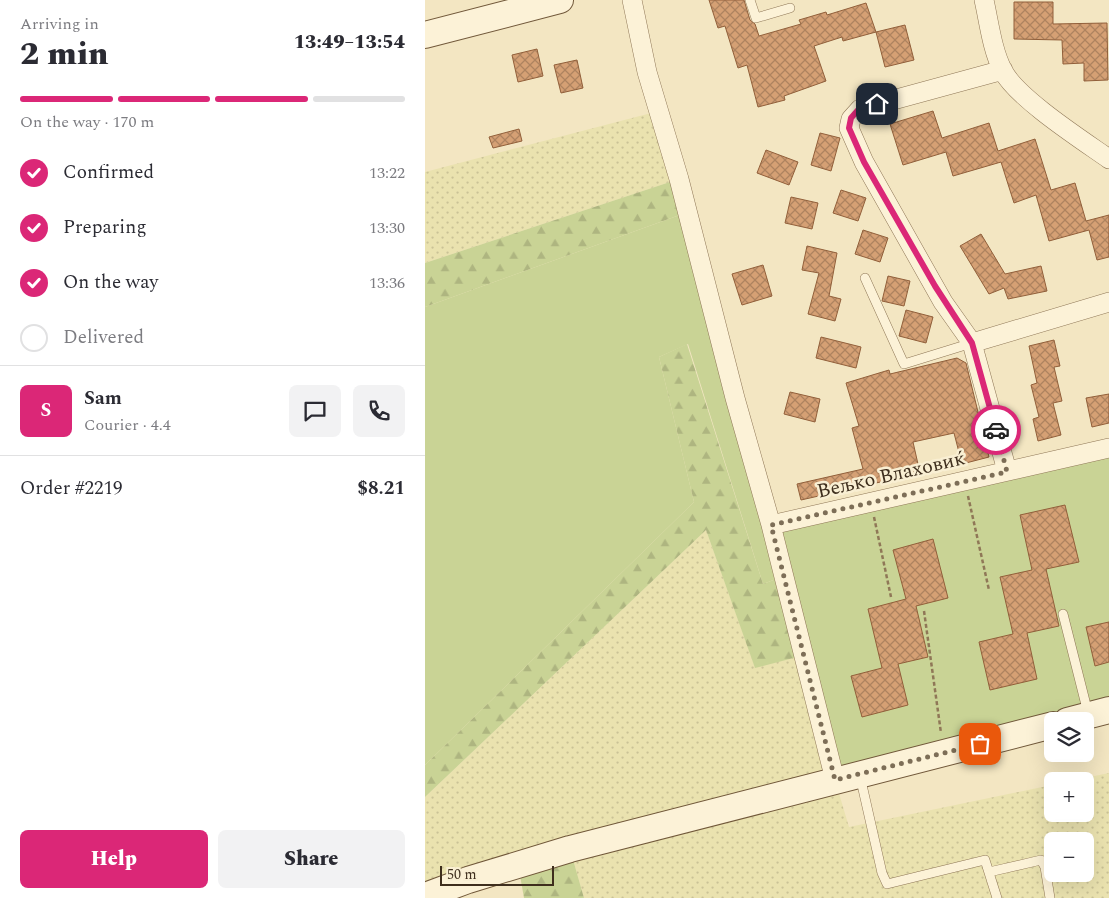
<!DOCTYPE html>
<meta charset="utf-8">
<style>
:root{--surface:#fff;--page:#f2f2f3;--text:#2b2b33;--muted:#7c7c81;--line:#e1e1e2;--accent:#db2777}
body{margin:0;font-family:Spectral,serif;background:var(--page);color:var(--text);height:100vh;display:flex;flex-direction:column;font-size:19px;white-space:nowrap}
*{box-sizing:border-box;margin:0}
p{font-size:16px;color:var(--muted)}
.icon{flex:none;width:28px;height:28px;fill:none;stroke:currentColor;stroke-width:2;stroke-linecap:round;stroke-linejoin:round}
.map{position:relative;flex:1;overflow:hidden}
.side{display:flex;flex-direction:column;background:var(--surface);width:425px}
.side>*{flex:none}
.fabs{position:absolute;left:619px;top:712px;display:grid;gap:10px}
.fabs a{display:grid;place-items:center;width:50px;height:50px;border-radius:8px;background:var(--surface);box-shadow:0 5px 20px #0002;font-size:25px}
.scale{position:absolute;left:15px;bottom:12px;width:114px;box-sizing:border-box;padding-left:5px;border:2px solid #3e2e1d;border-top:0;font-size:14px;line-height:18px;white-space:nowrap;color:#3e2e1d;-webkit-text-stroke:4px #f9efd3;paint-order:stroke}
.pin{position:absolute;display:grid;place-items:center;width:42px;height:42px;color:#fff;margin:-21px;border-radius:10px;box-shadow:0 2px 8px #0006}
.courier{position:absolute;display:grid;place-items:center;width:50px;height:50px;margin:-25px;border:4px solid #db2777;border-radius:50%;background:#fff;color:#222;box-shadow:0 1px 6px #0007}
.overview em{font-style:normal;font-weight:800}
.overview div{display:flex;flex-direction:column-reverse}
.overview{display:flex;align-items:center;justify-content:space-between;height:85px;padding:0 20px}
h1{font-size:32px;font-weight:800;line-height:38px}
.bar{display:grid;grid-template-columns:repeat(4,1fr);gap:8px 5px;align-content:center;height:60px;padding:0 20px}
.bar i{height:6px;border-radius:4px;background:var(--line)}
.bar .active{background:var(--accent)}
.bar p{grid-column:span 4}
.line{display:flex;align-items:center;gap:12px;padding:0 20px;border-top:1px solid var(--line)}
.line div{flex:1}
.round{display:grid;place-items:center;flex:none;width:52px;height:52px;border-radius:8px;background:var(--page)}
ol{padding:0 20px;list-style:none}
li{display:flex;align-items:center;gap:15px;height:55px}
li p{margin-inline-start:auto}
li .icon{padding:5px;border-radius:50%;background:var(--accent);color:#fff;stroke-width:4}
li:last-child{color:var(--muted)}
li i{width:28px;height:28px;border:2px solid var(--line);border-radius:50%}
.action{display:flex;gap:10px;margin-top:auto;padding:10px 20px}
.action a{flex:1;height:58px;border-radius:8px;background:var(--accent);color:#fff;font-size:20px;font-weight:800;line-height:58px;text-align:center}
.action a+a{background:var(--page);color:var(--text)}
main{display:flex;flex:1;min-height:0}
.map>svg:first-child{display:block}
.farmland{fill:url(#farmland-dots);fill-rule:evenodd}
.grass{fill:#c9d395}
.forest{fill:url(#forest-firs)}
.building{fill:url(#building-cross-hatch);stroke:#915f3a}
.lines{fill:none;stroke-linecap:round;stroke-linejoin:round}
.lane-casing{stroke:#8f7757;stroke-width:10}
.street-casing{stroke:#8f7757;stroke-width:20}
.secondary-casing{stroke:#71583a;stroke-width:28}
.path{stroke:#8f7757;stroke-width:2.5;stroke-dasharray:4 2.5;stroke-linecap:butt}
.lane{stroke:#fcf2d7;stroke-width:9}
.street{stroke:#fcf2d7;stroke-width:19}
.secondary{stroke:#fcf2d7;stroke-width:26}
.done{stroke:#7d6e57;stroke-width:5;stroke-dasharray:0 9}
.route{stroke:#db2777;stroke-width:6}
.labels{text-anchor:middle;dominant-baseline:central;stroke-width:5;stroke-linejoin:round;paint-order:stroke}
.street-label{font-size:20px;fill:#3e2e1d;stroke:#f9efd3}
</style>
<main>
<section class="side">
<div class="overview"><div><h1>2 min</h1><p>Arriving in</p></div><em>13:49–13:54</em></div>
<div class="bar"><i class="active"></i><i class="active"></i><i class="active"></i><i></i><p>On the way · 170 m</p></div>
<ol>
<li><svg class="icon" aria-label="check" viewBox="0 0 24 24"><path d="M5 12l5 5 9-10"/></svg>Confirmed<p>13:22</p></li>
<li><svg class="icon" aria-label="check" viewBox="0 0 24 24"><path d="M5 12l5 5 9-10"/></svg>Preparing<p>13:30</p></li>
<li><svg class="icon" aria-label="check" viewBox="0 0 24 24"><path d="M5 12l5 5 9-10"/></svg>On the way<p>13:36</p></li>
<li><i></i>Delivered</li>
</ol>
<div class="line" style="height:90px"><b class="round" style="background:var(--accent);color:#fff">S</b><div><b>Sam</b><p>Courier · 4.4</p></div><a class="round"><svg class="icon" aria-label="chat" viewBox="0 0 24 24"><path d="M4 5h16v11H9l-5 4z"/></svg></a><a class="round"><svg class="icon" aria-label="phone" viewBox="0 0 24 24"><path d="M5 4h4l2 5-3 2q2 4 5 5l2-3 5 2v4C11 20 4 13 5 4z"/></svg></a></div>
<div class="line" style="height:65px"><div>Order #2219</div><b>$8.21</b></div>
<div class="action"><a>Help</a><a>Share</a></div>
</section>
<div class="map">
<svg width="684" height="898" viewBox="0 0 684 898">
<defs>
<pattern id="farmland-dots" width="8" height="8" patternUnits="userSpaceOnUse" patternTransform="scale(1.25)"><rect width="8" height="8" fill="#eae2af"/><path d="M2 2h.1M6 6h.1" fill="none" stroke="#cac296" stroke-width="1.8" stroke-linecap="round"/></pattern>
<pattern id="forest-firs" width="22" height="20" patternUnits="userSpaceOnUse" patternTransform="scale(1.25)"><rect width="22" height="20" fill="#c9d395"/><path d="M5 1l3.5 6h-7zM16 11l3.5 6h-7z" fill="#aeb580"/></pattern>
<pattern id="building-cross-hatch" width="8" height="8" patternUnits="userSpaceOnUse" patternTransform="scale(1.25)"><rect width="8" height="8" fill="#d5a074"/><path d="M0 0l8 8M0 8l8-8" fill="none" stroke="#ae835f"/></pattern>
</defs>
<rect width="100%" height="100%" fill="#f3e6c2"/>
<path class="farmland" d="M234 111 254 179 0 263V172Z
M281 530 330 667 380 655 410 780 424 827 627 785 628 814H660V781H645L684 773V898H159L145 849 0 896V797ZM628 841H660V874H628Z"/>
<path class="grass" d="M263 212 346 525 684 448V710L410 780 359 576 338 584 263 344 234 357 269 502 0 765V307Z"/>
<path class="forest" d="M254 179 263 212 0 307V263Z
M262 344 338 584 359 576 380 655 330 668 281 530 0 797V765L269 502 234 357Z
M145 849 159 898H99L93 864Z"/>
<path class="building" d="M284 0H319L325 20 330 24 334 36 376 24 374 20 401 12 402 15 441 3 451 32 418 41 417 37 389 46 401 81 359 96 360 100 333 107 322 65 313 68 300 26 293 28Z
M589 2H628V24L682 23 683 80 659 81V63L638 64 637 40 589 39Z
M480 25 489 60 460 67 451 32Z
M112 49 118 76 93 82 87 55Z
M152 60 158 88 136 93 129 65Z
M508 111 517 138 564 123 573 151 610 139 626 190 650 183 661 221 684 215V257L672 260 664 230 624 241 611 195 589 203 576 162 528 176 521 152 478 165 465 124Z
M94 129 97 141 68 148 64 137Z
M395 133 415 138 406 171 386 165Z
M341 150 373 162 364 185 332 173Z
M416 190 441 198 433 221 408 213Z
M366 197 393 203 387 229 360 223Z
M438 230 463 238 455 262 430 254Z
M556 234 580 274 616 266 622 291 583 299 579 288 564 294 535 246Z
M382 246 412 253 404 296 416 299 410 321 383 314 394 273 377 270Z
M338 265 347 296 317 305 307 274Z
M463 276 485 281 479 306 457 301Z
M481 310 508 317 501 343 474 336Z
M396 337 436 347 431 368 391 358Z
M629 340 635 366 629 367 637 401 628 403 636 435 613 441 608 419 614 417 606 385 612 383 604 346Z
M532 358 541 363 564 457 537 464 529 433 488 442 495 473 376 500 372 484 438 469 427 428 434 426 421 383 464 370 465 374Z
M365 392 395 399 390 422 359 414Z
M684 394V423L667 427 661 398Z
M640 505 654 562 621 569 634 626 602 633 612 679 565 690 554 642 588 634 575 577 607 570 595 515Z
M508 539 523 598 491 606 503 657 473 664 483 705 437 717 426 676 457 668 443 609 481 599 468 550Z
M684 622V662L670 666 661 627Z"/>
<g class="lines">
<g class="lane-casing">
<path id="lane" d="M325 0 331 18 365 8
M440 278 479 364 547 343
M638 614 663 713
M435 776 457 873 462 884 560 860 572 898
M564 872 616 860 620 867 625 898"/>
</g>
<g class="street-casing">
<path id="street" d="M207 0 222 72 254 179 310 398 346 525 410 780
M559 0C564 22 567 50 578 71 592 98 657 140 684 159
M578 70 435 109 426 119 424 128 439 162 518 302 547 343 582 471
M547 343 684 302
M346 525 684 448"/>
</g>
<g class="secondary-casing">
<path id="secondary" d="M0 35 135 0
M642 721 684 710
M0 896 43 880 145 849 628 725"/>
</g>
<path class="path" d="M543 496 564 590
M449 517 466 597
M499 611 516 733"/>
<use href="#lane" class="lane"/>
<use href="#street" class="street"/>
<use href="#secondary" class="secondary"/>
</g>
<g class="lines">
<path class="done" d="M555 744 410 780 346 525 582 472 571 430"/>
<path class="route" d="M452 104 434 109 426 118 424 128 439 162 510 286 547 343 571 430"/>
</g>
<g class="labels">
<g class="street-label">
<text transform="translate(466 475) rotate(-13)">Вељко Влаховиќ</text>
</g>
</g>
</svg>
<div class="fabs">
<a><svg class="icon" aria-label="layers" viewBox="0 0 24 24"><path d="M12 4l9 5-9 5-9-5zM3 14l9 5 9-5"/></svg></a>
<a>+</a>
<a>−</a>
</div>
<div class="scale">50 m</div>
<div class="pin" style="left:555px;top:744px;background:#ea580c"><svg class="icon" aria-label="bag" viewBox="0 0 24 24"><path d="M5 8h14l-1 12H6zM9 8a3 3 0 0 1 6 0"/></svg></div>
<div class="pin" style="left:452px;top:104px;background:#1f2937"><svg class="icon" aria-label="home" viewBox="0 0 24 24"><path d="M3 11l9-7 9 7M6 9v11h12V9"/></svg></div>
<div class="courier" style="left:571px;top:430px"><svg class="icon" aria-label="car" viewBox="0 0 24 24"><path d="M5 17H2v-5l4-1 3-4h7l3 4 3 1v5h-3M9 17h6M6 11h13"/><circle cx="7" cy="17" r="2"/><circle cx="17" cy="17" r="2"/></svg></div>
</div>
</main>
